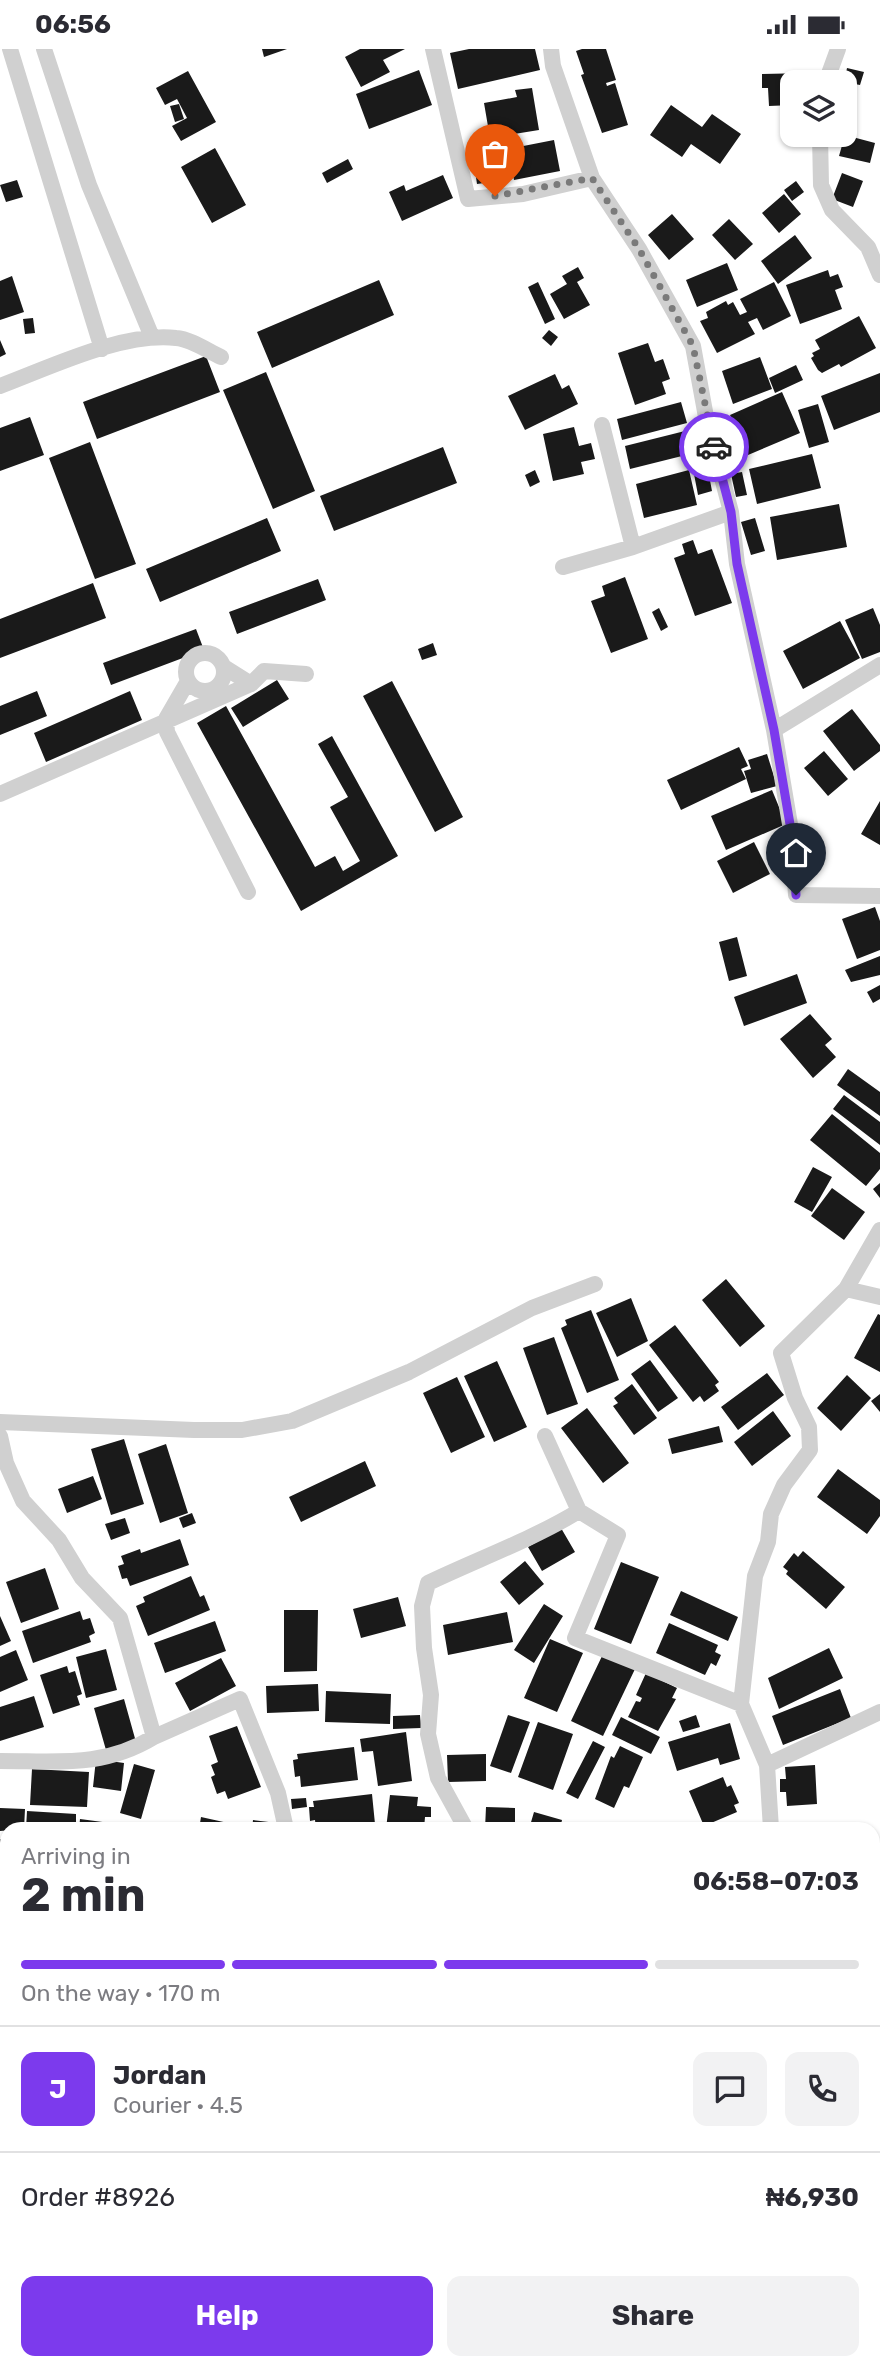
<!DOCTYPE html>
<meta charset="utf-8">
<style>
:root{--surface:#fff;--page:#f2f2f3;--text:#2b2b33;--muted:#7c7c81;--line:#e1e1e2;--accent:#7c3aed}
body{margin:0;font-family:Rubik,sans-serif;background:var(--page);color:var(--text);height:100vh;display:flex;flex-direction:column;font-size:26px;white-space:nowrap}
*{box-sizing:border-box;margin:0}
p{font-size:23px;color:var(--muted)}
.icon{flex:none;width:38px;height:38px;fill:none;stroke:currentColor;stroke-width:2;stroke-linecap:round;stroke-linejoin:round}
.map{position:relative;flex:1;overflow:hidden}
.side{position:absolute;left:0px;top:1773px;width:880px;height:548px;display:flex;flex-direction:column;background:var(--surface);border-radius:21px 21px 0 0;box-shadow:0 2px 5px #0004}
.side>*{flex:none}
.buttons{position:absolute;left:780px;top:21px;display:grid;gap:14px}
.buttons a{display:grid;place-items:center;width:77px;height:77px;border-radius:14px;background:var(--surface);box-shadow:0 2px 5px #0004;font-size:35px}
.pin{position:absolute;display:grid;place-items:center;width:60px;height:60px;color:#fff;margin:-72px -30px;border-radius:50% 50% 50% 0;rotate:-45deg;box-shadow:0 0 7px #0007}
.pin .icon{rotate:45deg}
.courier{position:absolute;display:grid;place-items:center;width:70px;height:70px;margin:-35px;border:5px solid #7c3aed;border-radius:50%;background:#fff;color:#222;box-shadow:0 2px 9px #0007}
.overview em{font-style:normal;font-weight:700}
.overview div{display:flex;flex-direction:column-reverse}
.overview{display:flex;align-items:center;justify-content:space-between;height:119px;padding:0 21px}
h1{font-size:46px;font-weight:700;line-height:52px}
.bar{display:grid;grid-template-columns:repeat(4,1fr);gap:10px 7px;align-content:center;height:84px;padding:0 21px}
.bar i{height:9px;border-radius:5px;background:var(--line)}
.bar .selected{background:var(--accent)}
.bar p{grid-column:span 4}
.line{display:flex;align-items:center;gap:18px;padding:0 21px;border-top:2px solid var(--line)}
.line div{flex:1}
.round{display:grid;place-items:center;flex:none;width:74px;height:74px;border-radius:14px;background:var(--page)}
.action{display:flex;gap:14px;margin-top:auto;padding:14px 21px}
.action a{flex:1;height:80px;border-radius:14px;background:var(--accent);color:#fff;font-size:28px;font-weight:700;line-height:80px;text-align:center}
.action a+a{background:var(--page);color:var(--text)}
.status{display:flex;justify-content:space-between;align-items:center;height:49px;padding:0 35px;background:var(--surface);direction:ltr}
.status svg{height:19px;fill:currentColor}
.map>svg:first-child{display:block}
.building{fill:#1a1a1a}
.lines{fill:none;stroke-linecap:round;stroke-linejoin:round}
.minor{stroke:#d0d0d0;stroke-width:16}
.done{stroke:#7a7a7a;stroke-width:7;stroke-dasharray:0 12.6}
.route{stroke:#7c3aed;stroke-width:9}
</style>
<div class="status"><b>06:56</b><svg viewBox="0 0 49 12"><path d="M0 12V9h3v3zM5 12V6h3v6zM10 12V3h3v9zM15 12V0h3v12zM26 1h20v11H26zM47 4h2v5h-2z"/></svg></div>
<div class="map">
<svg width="880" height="2319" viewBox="0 0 880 2319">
<rect width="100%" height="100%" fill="#fff"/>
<path class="building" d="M262 0H287L264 8Z
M360 0H405L383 11 390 23 361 38 345 8Z
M469 0H535L540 21 458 40 450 4Z
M582 0H606L616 31 606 34 607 37 615 34 628 76 602 84 581 26 584 25 576 2Z
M847 19 864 23 860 36 844 33Z
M419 21 432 56 369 80 356 45Z
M188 22 216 73 181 92 172 77 187 69 177 50 165 56 156 39Z
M808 24V33H793V56L769 57 768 39H762V25Z
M532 39 539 81 490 89 484 54 517 48 515 41Z
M179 55 184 70 175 73 170 57Z
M671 56 702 78 712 65 741 85 720 115 691 95 682 108 650 86Z
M845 86 875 94 870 114 839 107Z
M554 91 560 122 514 131 508 100Z
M215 99 246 156 212 174 181 118Z
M507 102 511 130 477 135 473 108Z
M348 110 353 120 327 134 322 124Z
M842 124 863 132 853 158 832 150Z
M443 126 453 149 402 172 389 143 404 136 406 142Z
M17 131 23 148 6 153 0 136Z
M796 132 804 143 792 152 784 141Z
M784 145 801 165 779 184 762 164Z
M672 165 694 190 669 211 648 186Z
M729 170 753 195 735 211 712 186Z
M795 186 812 209 778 235 761 212Z
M727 214 738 241 697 258 686 231Z
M578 218 584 229 577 233 590 256 564 270 550 245 567 235 562 227Z
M828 221 830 228 838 225 843 238 835 241 842 260 800 275 786 236Z
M12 227 24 263 0 271V232Z
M379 231 394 266 272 319 257 283Z
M538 233 555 270 545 275 528 238Z
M774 233 791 267 763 281 757 269 748 273 755 285 717 304 700 272 708 269 706 263 726 252 728 256 733 253 740 266 747 263 740 250Z
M859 267 876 299 841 318 839 315 822 324 818 321 811 309 814 307 812 304 820 300 815 291Z
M33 269 35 284 25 285 23 270Z
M549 281 558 288 551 297 542 289Z
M0 291 6 305 0 308Z
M648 294 655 313 663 310 670 330 662 333 666 345 635 356 618 304Z
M206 307 220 343 97 390 83 353Z
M760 308 772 340 733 355 722 322Z
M796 316 803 331 775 344 769 329Z
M266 323 315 442 273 460 223 341Z
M880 324V363L834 381 821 347Z
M555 325 562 340 569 336 578 355 525 381 508 347Z
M782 343 800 384 748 406 742 394 736 397 730 384 737 381 730 366Z
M681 353 687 374 622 391 617 370Z
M818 355 829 393 809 399 798 361Z
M30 368 44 406 0 422V379Z
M574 378 579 397 591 394 595 410 581 413 584 425 553 432 543 385Z
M689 381 694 404 630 420 625 397Z
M90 393 136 515 95 530 49 409Z
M443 398 457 434 334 482 320 447Z
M812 405 821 439 757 455 749 420Z
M535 421 540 433 530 438 525 426Z
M689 421 697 456 644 469 636 435Z
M708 421 712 442 698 446 694 425Z
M742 423 747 446 736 448 731 425Z
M839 455 847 498 777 511 770 468Z
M267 469 281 502 160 553 146 520Z
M755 469 765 502 751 506 741 473Z
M693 491 698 505 712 500 732 554 695 567 674 509 685 505 682 495Z
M625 528 648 590 611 604 591 552 605 547 602 537Z
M318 530 326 551 237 585 229 563Z
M93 534 106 569 0 609V570Z
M659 559 668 578 661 582 652 563Z
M873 559 880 576V603L862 610 845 571Z
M840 572 860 609 803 640 783 602Z
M196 580 204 601 111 636 103 614Z
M433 594 437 606 422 611 418 600Z
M277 631 289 650 243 678 231 659Z
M392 632 463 768 435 783 363 647Z
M37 642 47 667 0 686V657Z
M130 642 142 671 46 713 34 684Z
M226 657 315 818 335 807 343 822 360 812 330 758 348 748 318 695 332 687 398 807 301 862 197 674Z
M852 660 880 696V702L854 722 823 682Z
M739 698 748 717 741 720 746 730 681 761 667 731Z
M824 702 848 730 828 747 804 719Z
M767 705 777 737 751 744 744 722 751 720 748 711Z
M772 741 786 775 726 801 711 767Z
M880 752V796L861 785Z
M754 793 770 825 733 844 717 812Z
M875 858 880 872V901L857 910 842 870Z
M737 888 747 927 729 932 719 893Z
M880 907V926L851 933 845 921Z
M797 925 807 954 744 977 734 948Z
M880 936V950L873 954 867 943Z
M810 965 832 990 825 996 836 1008 813 1029 780 990Z
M848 1020 880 1043V1067L837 1036Z
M844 1046 880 1073V1096L833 1060Z
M832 1065 880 1104V1120L866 1137 810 1091Z
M813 1118 832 1128 812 1163 794 1153Z
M880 1134V1149L873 1140Z
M832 1139 865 1163 844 1191 811 1167Z
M726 1230 765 1277 740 1298 702 1251Z
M631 1249 648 1292 617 1308 596 1264Z
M591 1261 619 1331 587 1344 561 1279 567 1276 565 1271Z
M878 1265 880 1266V1323L854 1309Z
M675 1276 719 1333 715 1336 719 1342 704 1353 700 1347 693 1353 649 1296Z
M554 1288 578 1355 547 1366 523 1299Z
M650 1311 678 1349 658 1363 631 1325Z
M497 1312 527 1378 494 1393 464 1327Z
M767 1324 784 1346 738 1381 721 1358Z
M847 1326 871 1349 841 1382 817 1359Z
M457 1328 485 1388 451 1404 423 1344Z
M632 1335 657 1369 634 1386 613 1357 618 1354 614 1349Z
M880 1345V1363L871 1352Z
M587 1359 629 1414 603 1434 561 1379Z
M773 1362 791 1387 752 1417 734 1393Z
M719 1377 723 1393 672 1405 668 1390Z
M124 1390 144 1455 111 1466 91 1400Z
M166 1395 188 1464 160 1474 138 1405Z
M365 1412 376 1437 301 1473 289 1448Z
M838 1420 880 1451V1467L867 1485 817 1448Z
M93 1427 102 1450 67 1464 58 1440Z
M192 1464 196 1474 183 1479 179 1469Z
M125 1469 130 1484 111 1491 105 1475Z
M561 1479 575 1503 542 1522 528 1498Z
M180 1490 189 1516 130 1537 127 1529 122 1530 118 1517 124 1515 121 1507 140 1500 141 1504Z
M803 1502 845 1538 826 1560 786 1525 788 1522 783 1518 794 1504 798 1508Z
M525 1512 544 1535 519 1556 500 1533Z
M621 1513 659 1528 631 1595 594 1580Z
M45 1519 59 1560 21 1574 6 1533Z
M191 1527 200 1548 204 1546 210 1561 148 1587 136 1557 145 1553 143 1548Z
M681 1542 738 1568 728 1592 670 1566Z
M398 1548 406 1577 361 1589 353 1560Z
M544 1555 563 1567 534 1614 514 1601Z
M284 1561H318L317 1622 284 1623Z
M80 1562 83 1571 90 1569 95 1584 89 1587 91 1593 33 1614 22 1582Z
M507 1563 513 1593 448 1606 443 1576Z
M0 1567 11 1592 0 1597Z
M215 1572 226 1602 165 1624 154 1594Z
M669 1574 718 1596 715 1603 721 1606 716 1617 711 1614 705 1626 656 1604Z
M550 1590 583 1604 557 1663 524 1649Z
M829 1599 843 1629 779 1660 768 1629Z
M106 1600 117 1641 86 1649 76 1608Z
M16 1601 28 1631 0 1643V1608Z
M603 1605 635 1620 603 1687 571 1672Z
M221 1609 236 1637 190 1662 175 1634Z
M67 1617 69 1624 75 1622 82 1645 77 1647 80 1656 53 1665 40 1626Z
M646 1624 677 1639 672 1649 676 1650 658 1682 628 1668 636 1652 640 1653 642 1649 636 1646Z
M318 1635 319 1662 267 1664 266 1637Z
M840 1640 851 1669 783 1696 772 1667Z
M326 1642 391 1645 390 1675 325 1673Z
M34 1647 44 1678 0 1692V1658Z
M124 1650 136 1693 106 1701 94 1659Z
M420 1666 421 1679 393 1680V1667Z
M508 1666 530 1673 511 1724 490 1717Z
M696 1666 700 1678 683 1683 679 1672Z
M621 1668 660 1688 651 1705 612 1686Z
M538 1673 573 1685 553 1741 518 1728Z
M730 1674 740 1710 720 1716 718 1709 677 1722 668 1693Z
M237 1677 261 1738 228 1750 225 1742 217 1745 211 1728 215 1726 211 1716 218 1713 209 1687Z
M406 1683 412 1732 378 1737 373 1702 362 1703 360 1690Z
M593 1692 605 1698 578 1750 566 1744Z
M620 1697 643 1708 629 1739 624 1737 614 1759 595 1750 611 1707 614 1709Z
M354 1698 358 1731 301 1738 300 1727 295 1728 293 1711 298 1710 297 1705Z
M486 1705V1732L448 1733 447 1706Z
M96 1710 124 1714 121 1742 93 1738Z
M134 1715 155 1721 141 1770 120 1764Z
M815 1716 817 1755 787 1757 786 1743H780V1730H786L785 1718Z
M32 1720 89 1723 87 1758 30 1756Z
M723 1728 727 1738 731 1736 739 1754 734 1756 737 1763 704 1777 689 1742Z
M372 1745 375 1775 316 1780 315 1771 310 1772 309 1758H314L313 1752Z
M390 1746 418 1748 417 1757 431 1758V1768H425L424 1780H386Z
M306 1749 307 1758 292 1760 291 1750Z
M486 1758 515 1759V1780H485Z
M0 1759 25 1760 24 1780 0 1782Z
M27 1762 76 1765V1780H26Z
M534 1763 562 1771 560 1780H529Z
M201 1768 237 1776V1780H199Z
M80 1770 110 1774 109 1780H79Z
M253 1771 277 1774V1780H252Z
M0 1790 7 1791V1814L0 1813Z
M873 1793 880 1794 874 1825H873Z
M880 1832V1876L873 1873V1848Z
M880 1996V2038L873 2043V2001Z
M7 2103V2146L0 2153V2110Z
M876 2120 880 2126V2178L873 2169Z
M7 2213V2251L0 2257V2219Z
M873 2215 880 2219V2279L873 2289Z
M82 2314H110L102 2319H86Z
M155 2314H205L208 2316 154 2319Z
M426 2314H467L474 2319H422Z
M509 2314H517L523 2319H504Z
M528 2314H574L579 2319H533Z
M595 2314H621L615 2319H600Z
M673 2314H685L691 2319H669Z
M720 2314H760L758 2319H719Z
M779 2314H810V2319H778Z"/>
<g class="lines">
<path class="minor" d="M10 0 102 300
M44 0 89 136 152 288
M433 0 468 150 523 145 592 129
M551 0 553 17 592 129 639 200 693 297 706 368 731 463 737 515 774 681 792 787 796 846 880 847
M826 33 838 0
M820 86 821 136 832 161 868 198 880 226
M0 337C51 318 122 283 176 289 191 290 208 302 221 308
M602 376 633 498
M563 518 633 498 731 463
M186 623a19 19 0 1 1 38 0a19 19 0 1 1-38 0Z
M224 618 251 635 264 622 306 625
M188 632 166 670 167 683 248 843
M774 681 880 616
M0 745 251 635
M846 1240 880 1248
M0 1373 194 1381H242L292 1372 409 1323 532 1259 595 1235
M0 1387 6 1414 23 1452 59 1491 82 1529 120 1569 154 1688 240 1650 278 1744 286 1780
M545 1387 579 1462 618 1486 575 1589 741 1655
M0 1712C58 1712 103 1719 154 1688
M767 1716 880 1663
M466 1780 438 1729 428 1685 431 1646 424 1599 422 1557 428 1534C478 1510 531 1491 579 1462
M771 1780 767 1716 741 1655 755 1527 768 1493 771 1465 784 1436 810 1401 809 1378 795 1349 781 1304 846 1240 880 1181
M0 1850 7 1853
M873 1911 880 1913
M873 2092 880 2098
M873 2204 880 2200
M873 2312 880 2314"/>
</g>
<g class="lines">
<path class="done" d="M495 147 592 129 639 200 693 297 714 398"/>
<path class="route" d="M714 398 731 463 737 515 774 681 792 787 796 846"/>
</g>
</svg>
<div class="buttons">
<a><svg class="icon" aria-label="layers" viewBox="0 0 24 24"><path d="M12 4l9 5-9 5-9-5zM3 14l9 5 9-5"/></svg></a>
</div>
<div class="pin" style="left:495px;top:147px;background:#ea580c"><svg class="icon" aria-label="bag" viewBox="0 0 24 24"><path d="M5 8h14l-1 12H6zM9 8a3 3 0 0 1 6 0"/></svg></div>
<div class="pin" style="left:796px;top:846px;background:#1f2937"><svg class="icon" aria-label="home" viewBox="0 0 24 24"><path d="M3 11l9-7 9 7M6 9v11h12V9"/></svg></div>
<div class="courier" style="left:714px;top:398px"><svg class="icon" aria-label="car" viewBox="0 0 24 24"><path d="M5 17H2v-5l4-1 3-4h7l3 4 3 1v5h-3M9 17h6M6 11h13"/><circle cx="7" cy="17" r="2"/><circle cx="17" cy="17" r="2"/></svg></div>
<section class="side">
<div class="overview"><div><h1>2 min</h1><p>Arriving in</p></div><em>06:58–07:03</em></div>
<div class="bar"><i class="selected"></i><i class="selected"></i><i class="selected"></i><i></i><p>On the way · 170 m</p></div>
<div class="line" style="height:126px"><b class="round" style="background:var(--accent);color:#fff">J</b><div><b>Jordan</b><p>Courier · 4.5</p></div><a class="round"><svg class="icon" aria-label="chat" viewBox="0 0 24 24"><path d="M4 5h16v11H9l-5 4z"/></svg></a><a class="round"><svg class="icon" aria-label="phone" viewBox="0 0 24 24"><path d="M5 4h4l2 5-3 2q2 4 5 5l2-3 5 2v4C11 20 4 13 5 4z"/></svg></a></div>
<div class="line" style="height:91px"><div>Order #8926</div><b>₦6,930</b></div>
<div class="action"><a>Help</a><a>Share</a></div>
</section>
</div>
